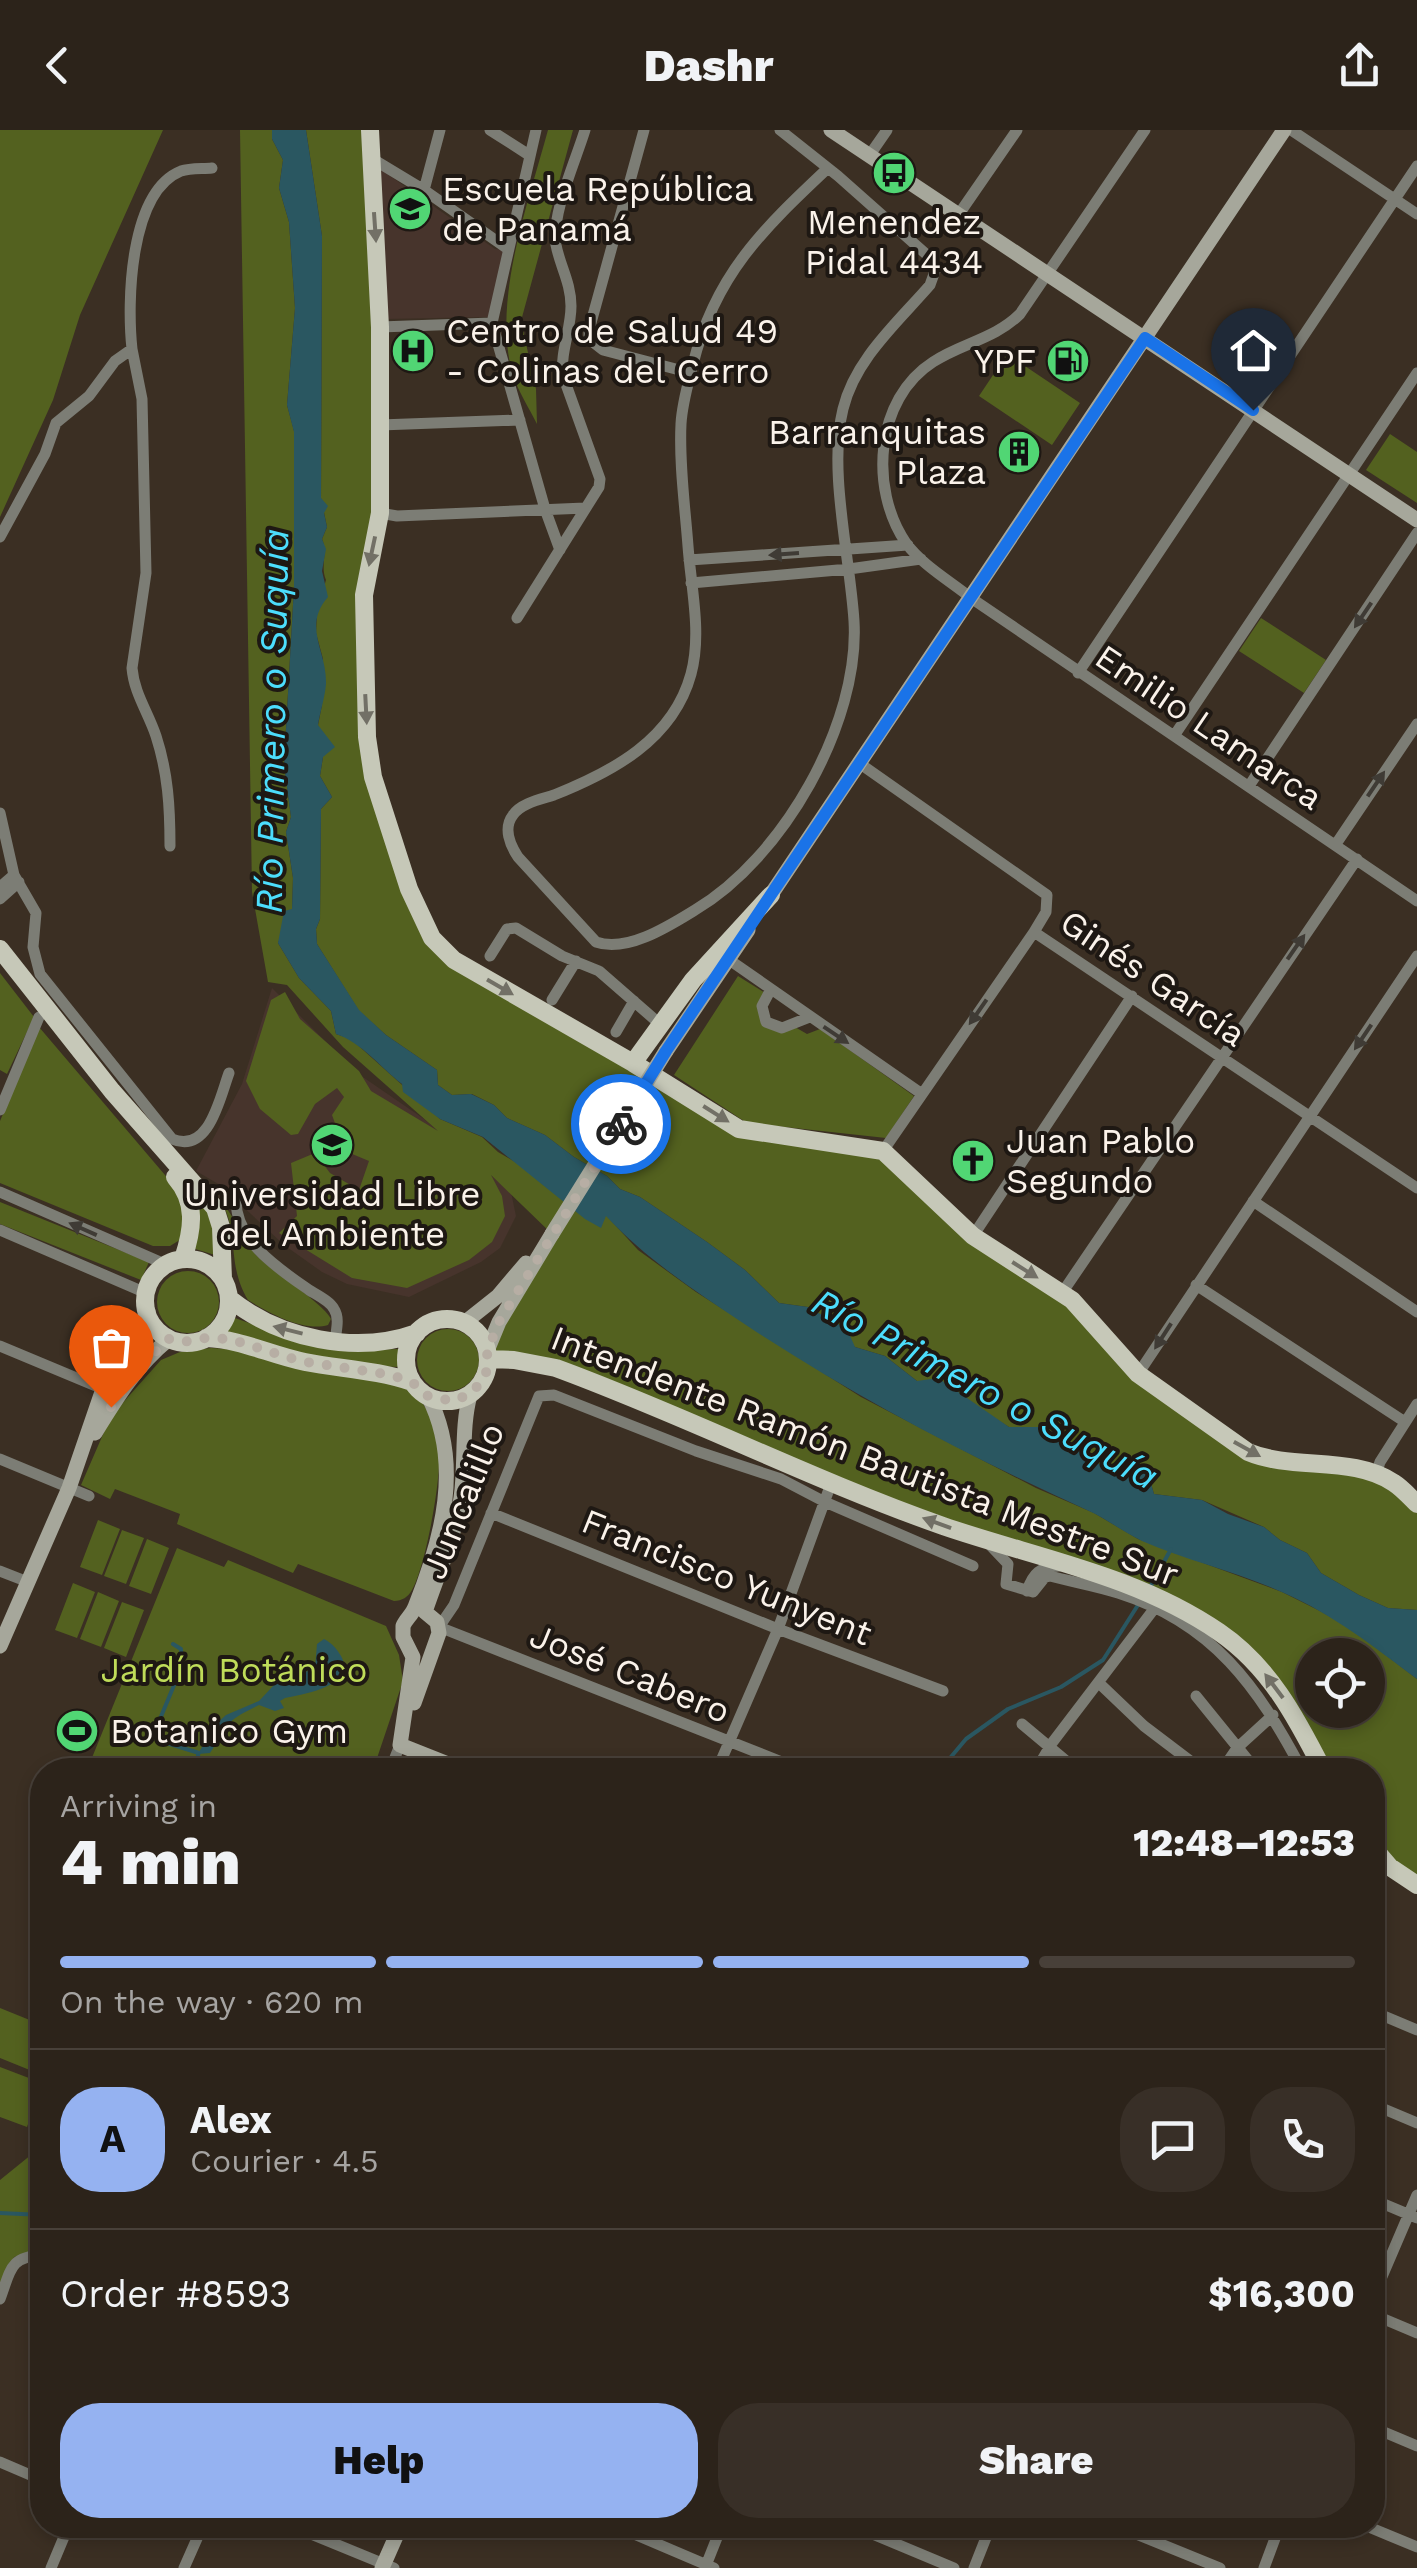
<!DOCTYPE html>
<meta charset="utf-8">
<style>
:root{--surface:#2c231a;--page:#382f27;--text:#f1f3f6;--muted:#a6a4a2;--line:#484039;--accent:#95b2f1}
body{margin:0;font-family:"Work Sans",sans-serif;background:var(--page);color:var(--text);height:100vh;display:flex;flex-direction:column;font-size:38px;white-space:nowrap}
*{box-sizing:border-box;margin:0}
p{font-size:32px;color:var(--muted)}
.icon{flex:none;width:55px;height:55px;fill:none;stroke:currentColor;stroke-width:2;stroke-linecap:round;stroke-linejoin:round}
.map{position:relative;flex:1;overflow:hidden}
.details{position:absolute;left:30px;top:1628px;width:1355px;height:780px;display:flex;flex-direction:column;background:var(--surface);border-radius:40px;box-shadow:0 5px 15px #0003,0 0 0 2px var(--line)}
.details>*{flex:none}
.controls{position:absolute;left:1295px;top:1508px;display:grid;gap:20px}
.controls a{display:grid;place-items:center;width:90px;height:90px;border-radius:50%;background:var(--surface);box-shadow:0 5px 15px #0003,0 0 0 2px var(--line);font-size:50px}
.pin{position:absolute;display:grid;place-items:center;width:85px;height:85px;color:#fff;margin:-102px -42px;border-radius:50% 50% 50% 0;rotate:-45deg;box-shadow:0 0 10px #0007}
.pin .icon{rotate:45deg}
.courier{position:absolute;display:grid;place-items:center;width:100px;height:100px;margin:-50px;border:8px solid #1a73e8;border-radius:50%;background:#fff;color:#222;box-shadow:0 2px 12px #0007}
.summary em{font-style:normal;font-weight:800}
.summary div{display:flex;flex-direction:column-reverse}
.summary{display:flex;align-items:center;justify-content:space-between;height:170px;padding:0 30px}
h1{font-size:65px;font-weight:800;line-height:75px}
.bar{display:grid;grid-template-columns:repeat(4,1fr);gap:15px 10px;align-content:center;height:120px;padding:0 30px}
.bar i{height:12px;border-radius:8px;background:var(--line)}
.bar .current{background:var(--accent)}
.bar p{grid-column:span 4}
.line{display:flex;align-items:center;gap:25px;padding:0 30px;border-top:2px solid var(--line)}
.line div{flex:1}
.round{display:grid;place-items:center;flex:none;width:105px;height:105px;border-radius:40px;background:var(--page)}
.button{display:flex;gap:20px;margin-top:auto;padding:20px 30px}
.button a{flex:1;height:115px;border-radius:40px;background:var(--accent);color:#111;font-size:40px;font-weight:800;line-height:115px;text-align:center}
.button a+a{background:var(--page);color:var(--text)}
header{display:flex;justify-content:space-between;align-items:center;height:130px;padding:0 30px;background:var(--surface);font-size:45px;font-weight:800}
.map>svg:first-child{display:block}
.education{fill:#47342c}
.green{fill:#53611f;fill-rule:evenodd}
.water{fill:#2a5761}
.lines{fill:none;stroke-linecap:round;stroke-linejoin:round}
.stream{stroke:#2a5761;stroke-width:4}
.minor{stroke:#7c7d75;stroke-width:11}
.secondary{stroke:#a6a79b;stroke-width:15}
.primary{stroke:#c6c8b8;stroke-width:18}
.secondary-bridge{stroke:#a6a79b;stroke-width:15}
.oneway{fill:#727066}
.oneway2{fill:#3f3b35}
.done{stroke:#b7aea4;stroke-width:10;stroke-dasharray:0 18}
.route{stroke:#1a73e8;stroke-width:12}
.labels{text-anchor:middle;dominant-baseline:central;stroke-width:8;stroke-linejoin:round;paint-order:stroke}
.poi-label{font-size:35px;fill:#faf2ea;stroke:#1e1813;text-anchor:start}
.street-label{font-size:35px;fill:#faf2ea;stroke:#1e1813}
.park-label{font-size:35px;fill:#bfdc59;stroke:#1e1813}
.water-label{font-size:38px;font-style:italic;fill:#4cddfc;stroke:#1e1813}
</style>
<header><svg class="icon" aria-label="back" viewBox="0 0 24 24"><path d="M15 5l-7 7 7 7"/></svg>Dashr<svg class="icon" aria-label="share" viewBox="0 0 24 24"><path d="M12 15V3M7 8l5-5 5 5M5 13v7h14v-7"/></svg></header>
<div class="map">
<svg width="1417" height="2438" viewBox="0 0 1417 2438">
<rect width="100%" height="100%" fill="#3b2f23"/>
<path class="education" d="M380 39 495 119 506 120 489 187 385 189Z
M272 858 357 943 424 989 511 1062 516 1086 500 1118 481 1132 409 1167 347 1154 322 1142 284 1115 220 1055 196 1041 242 954Z"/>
<path class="green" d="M0 0H163L80 185 53 270 0 387Z
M240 0H272V9L283 30 279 58 289 92 295 178 287 275 294 301V457L284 634 291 687 286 702 293 748 292 779 278 813 299 848 331 881 336 904 351 909 440 989 482 1007 498 1022 606 1085 638 1120 696 1162 861 1267 1036 1358 1094 1383 1138 1409 1282 1462 1320 1481 1352 1499 1417 1549V1755L1373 1716 1372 1640H1323L1278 1559 1189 1484 942 1395 620 1262 488 1229 552 1104 491 1045 502 1066 505 1086 492 1112 469 1130 407 1158 352 1148 279 1103 297 1086 291 1033 315 1023 330 1043 359 1060 369 1031 345 1021 332 985 344 967 337 958 315 974 298 1004 291 1005 260 979 246 951 271 870 285 862 300 889 359 941 371 961 438 1001 343 917 287 855 268 852 252 762ZM1312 1525H1368V1580H1312Z
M306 0H370L380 383 366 451 370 631 432 808 739 999 876 1017 973 1106 1062 1163 1138 1244 1248 1322 1363 1341 1417 1374V1480L1388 1478 1359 1465 1321 1443 1307 1423 1280 1410 1264 1397 1202 1370 1154 1364 1148 1343 1103 1337 1071 1312 1043 1297H1009L978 1278 917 1251 885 1226 855 1217 808 1177 779 1173 745 1140 707 1112 640 1067 620 1059 607 1046 574 1027 545 1005 507 988 494 975 472 964 452 965 438 955 437 940 386 905 359 881 317 814 316 799 320 789 321 679 332 667 320 646 323 627 318 595 322 575 323 529 316 503 317 480 326 450C320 436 328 423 322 409L327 397 321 368 322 106Z
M548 0H573L521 191 536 259 537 294C529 278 518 261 513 245 491 172 529 71 548 0Z
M1007 224 1080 273 1052 315 979 266Z
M1390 304 1417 322V373L1366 340Z
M1261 488 1326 530 1304 563 1239 521Z
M0 843 34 887 7 944 0 940Z
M738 846 765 863 757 877 763 895 795 897 807 904 820 899 914 966 886 1008 747 993 674 945Z
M39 897 182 1065 183 1108 170 1116H153L0 1053V991Z
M195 1064 214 1085 215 1125 192 1118Z
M0 1072 149 1132 141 1150 0 1094Z
M221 1072C237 1088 241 1110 257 1126 274 1143 323 1173 331 1189L328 1195C304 1202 269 1183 248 1170 226 1134 240 1102 221 1072Z
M157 1172a31 31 0 1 1 62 0a31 31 0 1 1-62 0Z
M235 1188C288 1208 343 1222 399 1219V1237C339 1236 282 1218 224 1202Z
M417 1230a31 31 0 1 1 62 0a31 31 0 1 1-62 0Z
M211 1218C258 1220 302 1232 347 1242 366 1246 391 1248 407 1258 428 1271 438 1302 439 1325 441 1351 425 1438 412 1460 408 1467 402 1471 394 1471L298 1434 293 1443 177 1394 180 1384 115 1359 110 1369 81 1355 111 1286 161 1230 180 1222Z
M98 1390 120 1399 102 1445 80 1437Z
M122 1400 144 1408 126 1454 104 1446Z
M147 1409 169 1418 151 1464 129 1456Z
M177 1418 224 1437 228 1430 386 1496 399 1525 403 1551 373 1640H87Z
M73 1453 95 1462 77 1508 55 1500Z
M98 1462 119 1471 101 1517 80 1509Z
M122 1472 144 1480 126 1527 104 1518Z
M0 1878 42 1895V1945L0 1928Z
M0 1937 42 1953 27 1997 0 1987Z
M42 2016V2121L14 2127 0 2157V2050Z"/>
<path class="water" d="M272 0H306L322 106 321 368 328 376 324 383 327 397 322 409 326 419 322 441 328 467C302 497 327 520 326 554 325 567 320 582 318 595L335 617 323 627 320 646 332 667 321 679 320 789 316 799 317 814 359 880 386 905 437 940 438 955 452 965 471 964 494 975 507 988 545 1005 574 1027 607 1046 620 1059 640 1067 707 1112 745 1140 779 1173 808 1177 847 1199 855 1217 885 1226 917 1251 938 1248 1009 1297H1043L1071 1312 1103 1337 1148 1343 1154 1364 1202 1370 1228 1384 1264 1397 1280 1410 1307 1423 1321 1443 1359 1465 1388 1478 1417 1480V1549C1374 1517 1334 1485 1284 1463 1238 1442 1188 1431 1142 1411 1123 1402 1107 1389 1089 1381 972 1328 857 1268 749 1197 698 1163 648 1131 606 1086L601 1098 585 1089 483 1007 440 989 403 962 402 954C381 938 361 912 336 904L331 881 299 848 278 813 284 781 292 779 293 748 286 702 291 687 284 635 294 457V302L287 275 295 178 289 92 279 58 283 30 272 9Z
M324 1509C333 1514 336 1518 341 1526 357 1555 306 1564 285 1568L280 1571 284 1578 275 1581 259 1575C222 1593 231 1592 210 1623L198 1624 215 1595 226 1585 259 1571 274 1555 315 1538 317 1514Z"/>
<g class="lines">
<path class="stream" d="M1149 1459 1171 1419
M173 1514 181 1519 182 1536 155 1601 157 1610 199 1623
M198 1625 200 1640
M940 1640 966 1609 1008 1579 1061 1557 1103 1530 1138 1475
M0 2083 42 2085"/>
<path class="minor" d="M490 0 529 25
M536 0 492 193 545 379 560 420
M644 0 589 200V209L603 220 691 243
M780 0 838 46 926 124 935 141 930 155C898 192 855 229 843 279 828 340 850 427 854 491 860 593 783 728 695 780 669 796 627 823 596 812L518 727C510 715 503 698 513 685 521 673 542 669 554 665 612 642 673 610 691 544 702 503 691 458 688 416 685 376 679 334 681 294 682 274 688 254 693 234 715 145 763 99 828 38
M1145 0 1020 184C995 209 962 213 933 232 875 269 869 359 906 413 922 435 950 451 971 468L1417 771
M1291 0 1417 84
M869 26 887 0
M371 28 424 60 508 119
M424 60 440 0
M959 84 1017 0
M380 197 492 193
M132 219 142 269 146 443 132 538C134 563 148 582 156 606 168 643 170 677 170 716
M380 295 520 290
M380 383 397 386 585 378
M0 407 45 324 56 293 89 266 115 231 132 219C127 173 129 62 181 41 190 38 203 39 212 38
M689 430 908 415
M691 453 849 439 921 429
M517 488 599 357 600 349 563 246C560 222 571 200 571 176 571 153 560 136 556 115 551 84 576 30 585 0
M1078 543 1417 36
M1174 606 1417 243
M859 633 1047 765 1046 782 1034 802 1417 1058
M1249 656 1417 403
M0 683 14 745 36 783 33 817 40 844 172 1009C209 1025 220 967 229 943
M1336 714 1417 594
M0 757 14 745
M0 769 19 752
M490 826 507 799 516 798 562 826 599 841 661 895
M728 829 922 964
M771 859 762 876 766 892 782 898 810 887
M552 870 576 831
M616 902 634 871
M0 980 39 887
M883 1021 1034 802
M0 1062 167 1135
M236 1069C235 1111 279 1139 309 1160 317 1165 330 1171 334 1179 340 1188 336 1201 335 1211
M1253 1071 1417 1182
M0 1100 146 1163
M973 1106 1132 866
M1196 1155 1405 1292
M1062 1163 1357 729
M0 1216 103 1259
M1138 1244 1417 826
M0 1329 89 1366
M1376 1344 1380 1332 1417 1274
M491 1383 778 1499 943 1561
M989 1414 1008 1434 1006 1454 1033 1462 1045 1447 1050 1446C1073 1452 1096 1456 1118 1463 1213 1493 1258 1557 1302 1640
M0 1441 28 1452
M1027 1461C1033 1443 1040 1437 1059 1436
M1100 1554 1144 1596 1202 1640
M1196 1566 1256 1640
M1022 1594 1077 1640
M390 1640 400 1615
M717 1640 778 1499 832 1351
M802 1640 439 1497 454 1475 539 1266 554 1265 696 1321 781 1349 825 1372 973 1436
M1036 1640 1052 1613 1154 1479
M1222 1640 1237 1618 1273 1585
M1372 1881 1417 1900
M1372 1974 1417 1993
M1372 2069 1417 2088
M0 2169C11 2140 9 2127 42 2125
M1372 2170 1417 2065
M1372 2184 1417 2203
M1372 2297 1417 2316
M0 2332 42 2350
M289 2395 394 2438
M613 2395 714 2438
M851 2395 954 2438
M1114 2395 1220 2438
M1364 2395 1417 2417
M51 2438 69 2395
M184 2438 203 2395
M705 2438 722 2395
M974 2438 991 2395
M1264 2438 1280 2395"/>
<path class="secondary" d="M831 0 1417 390
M766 772 1284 0
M666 921 748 800
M464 1193 498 1166 526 1133
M487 1221 499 1192 552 1104
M95 1303C117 1267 137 1235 169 1209
M425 1482C437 1446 455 1406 461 1368 466 1334 461 1298 470 1265
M0 1516 69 1358 103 1259 140 1205 148 1181
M414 1573 439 1503 437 1492 425 1482
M400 1615 413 1527 403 1507V1496C406 1489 412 1485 415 1477 442 1410 463 1333 428 1266
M400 1615 463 1640
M382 2438 401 2395"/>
<path class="primary" d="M370 0 380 197V383L364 465 367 607 373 647 409 759 432 808 454 830 633 933 739 999 883 1021 973 1106 1072 1170 1138 1244 1248 1322C1293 1341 1353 1325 1394 1353 1402 1358 1410 1367 1417 1374
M0 819 112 961 215 1078 221 1097 223 1149
M633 933 693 850 771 765
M175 1047C197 1072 193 1099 183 1129
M145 1171a42 42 0 1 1 84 0a42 42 0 1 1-84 0Z
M230 1169C280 1209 356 1225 417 1203
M406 1230a41 41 0 1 1 82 0a41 41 0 1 1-82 0Z
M206 1208C241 1209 270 1225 305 1232 341 1239 377 1240 412 1252
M488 1229 514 1230 556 1238C687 1286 812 1350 943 1396 1036 1428 1136 1445 1219 1502 1269 1536 1296 1587 1323 1640
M1372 1716 1390 1737 1417 1755"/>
<path class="secondary-bridge" d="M552 1104 666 921"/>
</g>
<defs><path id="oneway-solid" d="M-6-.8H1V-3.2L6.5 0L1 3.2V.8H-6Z" transform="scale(2.5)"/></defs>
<g class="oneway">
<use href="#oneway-solid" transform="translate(375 97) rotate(86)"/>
<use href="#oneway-solid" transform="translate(372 421) rotate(102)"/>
<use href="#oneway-solid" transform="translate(366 579) rotate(87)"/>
<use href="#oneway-solid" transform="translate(500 857) rotate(30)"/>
<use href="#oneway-solid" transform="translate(716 984) rotate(32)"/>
<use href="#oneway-solid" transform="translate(1025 1140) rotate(32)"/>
<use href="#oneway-solid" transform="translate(288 1200) rotate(-166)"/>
<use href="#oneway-solid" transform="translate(1247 1319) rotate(29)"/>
<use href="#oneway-solid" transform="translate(937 1393) rotate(-160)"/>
<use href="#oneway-solid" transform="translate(1274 1556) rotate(-127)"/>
</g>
<g class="oneway2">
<use href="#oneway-solid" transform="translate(784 424) rotate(176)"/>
<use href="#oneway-solid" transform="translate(1363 485) rotate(124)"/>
<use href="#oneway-solid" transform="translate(1376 654) rotate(-56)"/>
<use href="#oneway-solid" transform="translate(1296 817) rotate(-55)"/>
<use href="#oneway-solid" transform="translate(978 882) rotate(125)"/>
<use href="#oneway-solid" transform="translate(836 905) rotate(34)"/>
<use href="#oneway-solid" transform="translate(1363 907) rotate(124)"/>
<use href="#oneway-solid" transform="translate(83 1099) rotate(-156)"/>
<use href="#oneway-solid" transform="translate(1163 1206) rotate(123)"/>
</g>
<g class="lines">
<path class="done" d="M111 1277 138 1238 169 1209 183 1212 206 1208 230 1209 300 1231 391 1245 412 1252 428 1266 453 1271 470 1264 484 1249 488 1236 487 1222 499 1192 621 994"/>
<path class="route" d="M621 994 666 921 1145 208 1253 280"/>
</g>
<defs>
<g id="bus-disc" transform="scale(2.25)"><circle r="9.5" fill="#51d674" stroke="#1e1813"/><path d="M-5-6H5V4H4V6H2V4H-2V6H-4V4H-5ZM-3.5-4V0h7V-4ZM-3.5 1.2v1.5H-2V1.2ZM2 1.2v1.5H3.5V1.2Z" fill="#111"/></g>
<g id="school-disc" transform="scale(2.25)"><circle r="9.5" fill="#51d674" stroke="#1e1813"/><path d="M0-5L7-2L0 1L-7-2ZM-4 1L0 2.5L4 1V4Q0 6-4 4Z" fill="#111"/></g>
<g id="hospital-disc" transform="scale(2.25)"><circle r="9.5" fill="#51d674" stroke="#1e1813"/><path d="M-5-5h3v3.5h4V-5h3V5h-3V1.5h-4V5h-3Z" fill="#111"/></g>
<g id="fuel-disc" transform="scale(2.25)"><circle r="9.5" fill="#51d674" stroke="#1e1813"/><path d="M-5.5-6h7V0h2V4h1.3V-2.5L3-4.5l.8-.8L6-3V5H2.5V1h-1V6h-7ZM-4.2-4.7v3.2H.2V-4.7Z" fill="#111"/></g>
<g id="building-disc" transform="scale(2.25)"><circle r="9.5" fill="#51d674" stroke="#1e1813"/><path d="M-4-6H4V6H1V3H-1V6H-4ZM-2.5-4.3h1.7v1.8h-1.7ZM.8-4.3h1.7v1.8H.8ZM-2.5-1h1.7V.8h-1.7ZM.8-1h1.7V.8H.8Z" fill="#111"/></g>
<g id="university-disc" transform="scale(2.25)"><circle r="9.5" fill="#51d674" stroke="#1e1813"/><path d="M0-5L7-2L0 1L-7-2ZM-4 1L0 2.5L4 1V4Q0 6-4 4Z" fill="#111"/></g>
<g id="church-disc" transform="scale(2.25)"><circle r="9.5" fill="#51d674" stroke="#1e1813"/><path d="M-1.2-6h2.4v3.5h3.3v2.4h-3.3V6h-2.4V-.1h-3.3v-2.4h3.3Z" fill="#111"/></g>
<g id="stadium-disc" transform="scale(2.25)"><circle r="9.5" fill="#51d674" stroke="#1e1813"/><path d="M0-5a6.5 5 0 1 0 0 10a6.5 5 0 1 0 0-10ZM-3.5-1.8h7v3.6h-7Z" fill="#111"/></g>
</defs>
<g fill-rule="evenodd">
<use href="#bus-disc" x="894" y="43"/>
<use href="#school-disc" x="410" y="79"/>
<use href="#hospital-disc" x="413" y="221"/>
<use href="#fuel-disc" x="1068" y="231"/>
<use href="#building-disc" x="1019" y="322"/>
<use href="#university-disc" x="332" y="1015"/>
<use href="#church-disc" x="973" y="1031"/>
<use href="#stadium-disc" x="77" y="1601"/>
</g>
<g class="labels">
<g class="poi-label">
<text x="442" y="59">Escuela República<tspan x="442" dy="40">de Panamá</tspan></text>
<text x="894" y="92" text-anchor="middle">Menendez<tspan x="894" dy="40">Pidal 4434</tspan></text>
<text x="446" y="201">Centro de Salud 49<tspan x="446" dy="40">- Colinas del Cerro</tspan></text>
<text x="1036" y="231" text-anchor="end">YPF</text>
<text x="986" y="302" text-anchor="end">Barranquitas<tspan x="986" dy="40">Plaza</tspan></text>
<text x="1006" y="1011">Juan Pablo<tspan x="1006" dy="40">Segundo</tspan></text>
<text x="332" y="1064" text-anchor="middle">Universidad Libre<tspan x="332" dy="40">del Ambiente</tspan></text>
<text x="110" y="1601">Botanico Gym</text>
</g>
<g class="street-label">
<text transform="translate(1209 597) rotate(34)">Emilio Lamarca</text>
<text transform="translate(1153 848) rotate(34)">Ginés García</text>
<text transform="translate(865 1326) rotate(21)">Intendente Ramón Bautista Mestre Sur</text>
<text transform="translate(463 1371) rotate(-68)">Juncalillo</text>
<text transform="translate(727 1447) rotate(22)">Francisco Yunyent</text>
<text transform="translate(630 1543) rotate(22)">José Cabero</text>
</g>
<g class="park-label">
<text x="234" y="1540">Jardín Botánico</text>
</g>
<g class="water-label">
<text transform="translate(272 591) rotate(-89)">Río Primero o Suquía</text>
<text transform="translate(985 1259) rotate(28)">Río Primero o Suquía</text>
</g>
</g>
</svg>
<div class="controls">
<a><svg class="icon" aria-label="locate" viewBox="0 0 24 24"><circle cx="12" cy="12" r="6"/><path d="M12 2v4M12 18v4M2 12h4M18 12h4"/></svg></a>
</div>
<div class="pin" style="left:111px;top:1277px;background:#ea580c"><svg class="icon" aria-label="bag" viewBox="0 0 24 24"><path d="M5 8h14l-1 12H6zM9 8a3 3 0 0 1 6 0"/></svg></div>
<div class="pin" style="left:1253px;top:280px;background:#1f2937"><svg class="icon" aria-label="home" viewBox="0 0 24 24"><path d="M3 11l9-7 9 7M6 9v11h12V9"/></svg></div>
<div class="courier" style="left:621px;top:994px"><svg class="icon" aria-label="bike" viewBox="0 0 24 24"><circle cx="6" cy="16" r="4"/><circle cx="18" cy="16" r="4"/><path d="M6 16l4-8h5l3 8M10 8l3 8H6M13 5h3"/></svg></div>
<section class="details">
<div class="summary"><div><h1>4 min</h1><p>Arriving in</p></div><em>12:48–12:53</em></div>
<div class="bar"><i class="current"></i><i class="current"></i><i class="current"></i><i></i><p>On the way · 620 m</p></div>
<div class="line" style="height:180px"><b class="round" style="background:var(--accent);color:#111">A</b><div><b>Alex</b><p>Courier · 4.5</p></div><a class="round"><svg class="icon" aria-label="chat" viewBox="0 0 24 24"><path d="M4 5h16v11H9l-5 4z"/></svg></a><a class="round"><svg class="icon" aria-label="phone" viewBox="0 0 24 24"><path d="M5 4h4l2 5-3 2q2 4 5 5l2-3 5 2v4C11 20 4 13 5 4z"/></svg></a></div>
<div class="line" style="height:130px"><div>Order #8593</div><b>$16,300</b></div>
<div class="button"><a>Help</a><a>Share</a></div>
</section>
</div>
